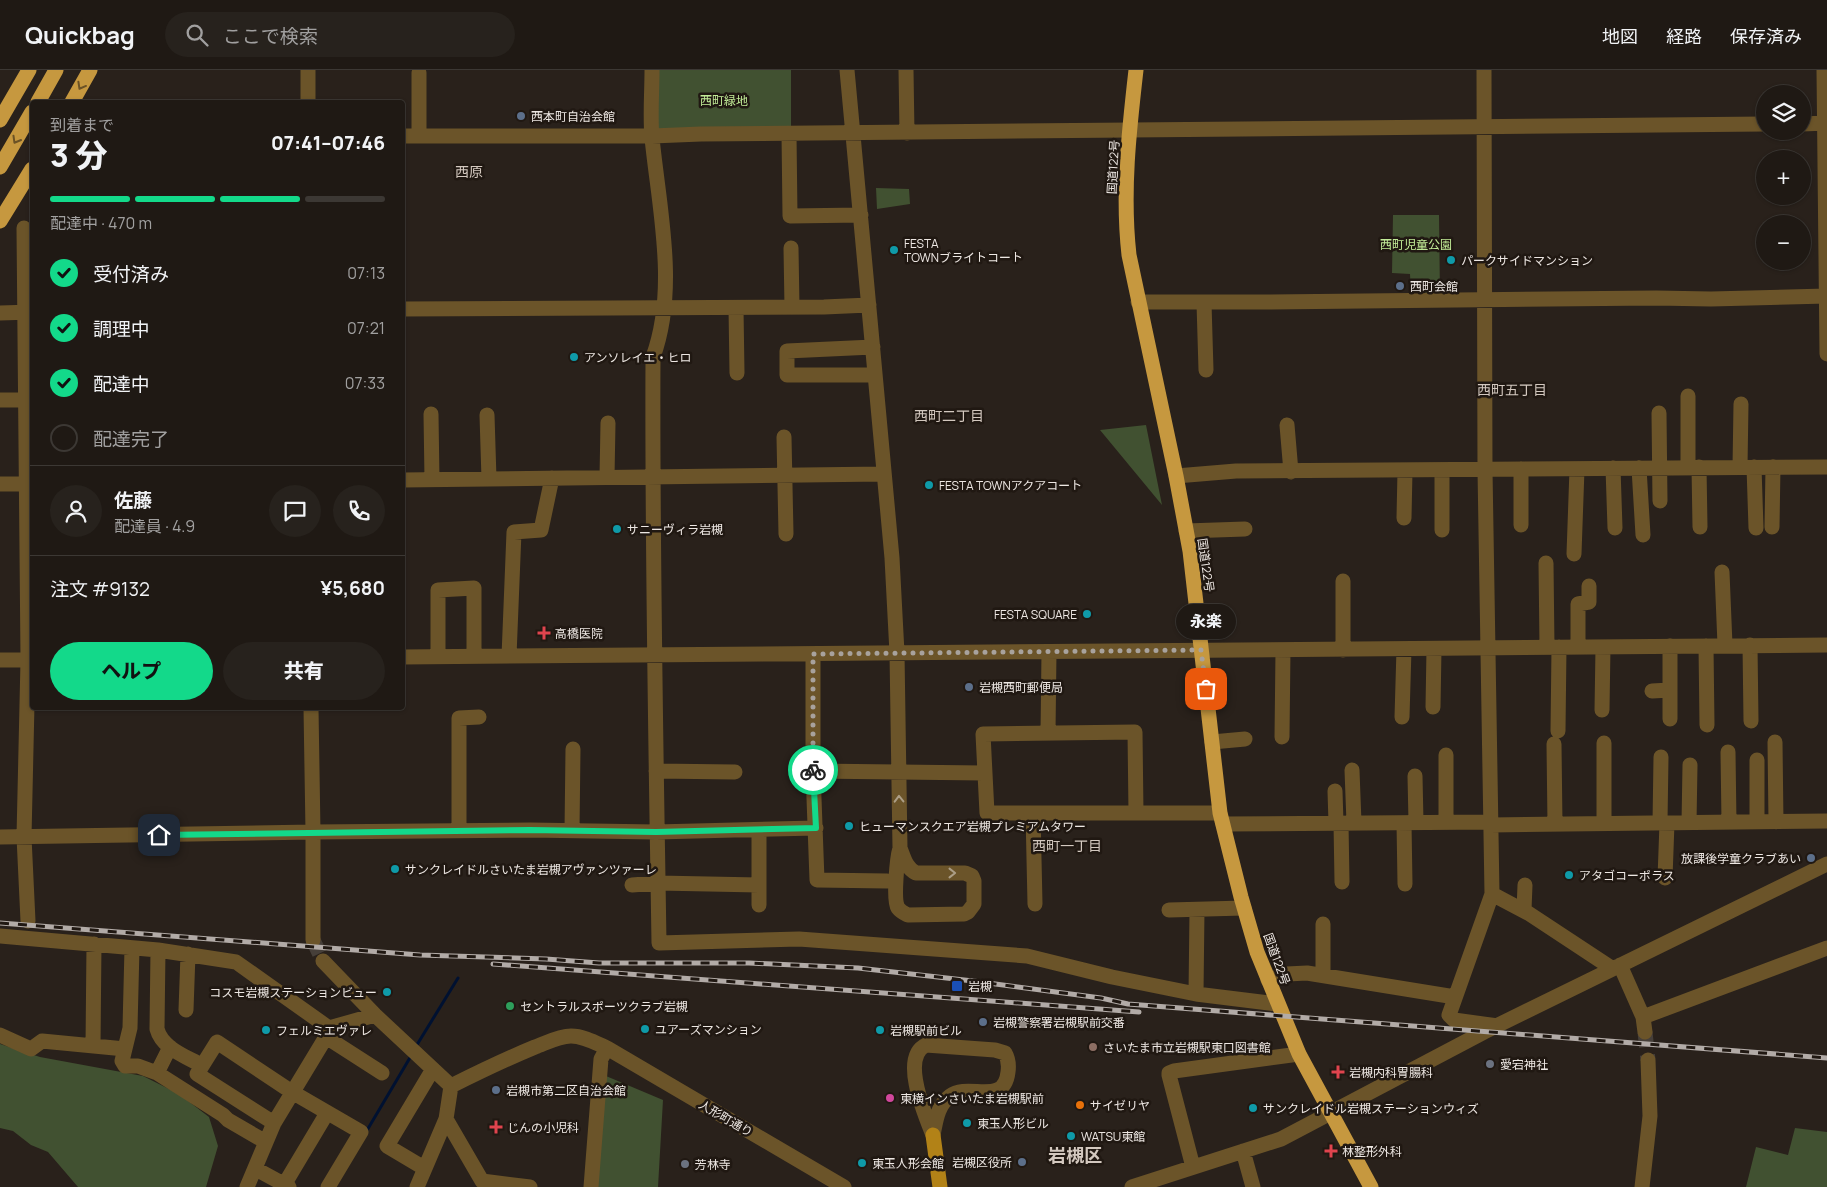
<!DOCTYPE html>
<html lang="ja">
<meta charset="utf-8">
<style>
:root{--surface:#1f1914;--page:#27221d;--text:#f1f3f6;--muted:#a1a0a0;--line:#3c3834;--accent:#13d98a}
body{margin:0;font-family:Manrope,"Noto Sans JP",sans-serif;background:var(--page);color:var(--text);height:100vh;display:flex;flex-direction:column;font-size:19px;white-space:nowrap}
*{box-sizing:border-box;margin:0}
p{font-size:16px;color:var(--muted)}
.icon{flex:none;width:28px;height:28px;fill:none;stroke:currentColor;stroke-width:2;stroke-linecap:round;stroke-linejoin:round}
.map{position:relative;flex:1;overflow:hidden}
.side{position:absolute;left:30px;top:30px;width:375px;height:610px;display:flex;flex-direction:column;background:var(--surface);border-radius:5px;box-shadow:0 1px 4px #0004,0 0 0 1px var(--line)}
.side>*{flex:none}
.controls{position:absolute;left:1756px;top:15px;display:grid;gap:10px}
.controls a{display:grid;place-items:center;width:55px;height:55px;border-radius:50%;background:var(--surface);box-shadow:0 1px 4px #0004,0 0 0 1px var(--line);font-size:25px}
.pin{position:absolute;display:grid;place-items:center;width:42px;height:42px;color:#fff;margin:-21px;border-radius:10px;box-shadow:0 2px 8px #0006}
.courier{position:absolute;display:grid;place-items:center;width:50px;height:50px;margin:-25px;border:4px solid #13d98a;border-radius:50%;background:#fff;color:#222;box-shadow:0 1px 6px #0007}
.bubble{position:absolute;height:35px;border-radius:18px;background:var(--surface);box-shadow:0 1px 4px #0004,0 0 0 1px var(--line);font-size:16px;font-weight:800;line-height:35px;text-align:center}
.overview em{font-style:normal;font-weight:800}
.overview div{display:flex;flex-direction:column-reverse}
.overview{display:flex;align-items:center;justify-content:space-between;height:85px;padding:0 20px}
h1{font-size:32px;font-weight:800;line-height:38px}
.bar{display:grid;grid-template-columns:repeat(4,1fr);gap:8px 5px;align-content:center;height:60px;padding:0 20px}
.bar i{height:6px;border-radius:4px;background:var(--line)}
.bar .current{background:var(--accent)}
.bar p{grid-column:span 4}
.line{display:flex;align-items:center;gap:12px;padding:0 20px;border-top:1px solid var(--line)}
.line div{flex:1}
.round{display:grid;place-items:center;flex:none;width:52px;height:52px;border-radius:26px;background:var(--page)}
ol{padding:0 20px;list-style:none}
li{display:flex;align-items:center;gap:15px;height:55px}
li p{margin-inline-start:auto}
li .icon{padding:5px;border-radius:50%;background:var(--accent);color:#111;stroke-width:4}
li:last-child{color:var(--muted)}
li i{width:28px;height:28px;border:2px solid var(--line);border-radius:50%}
.action{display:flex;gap:10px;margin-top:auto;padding:10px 20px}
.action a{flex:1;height:58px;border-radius:30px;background:var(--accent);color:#111;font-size:20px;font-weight:800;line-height:58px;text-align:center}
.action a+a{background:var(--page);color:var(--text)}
header{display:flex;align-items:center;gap:30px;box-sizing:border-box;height:70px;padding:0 25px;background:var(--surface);border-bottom:1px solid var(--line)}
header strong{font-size:24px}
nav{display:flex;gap:28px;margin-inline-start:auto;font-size:18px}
.search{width:350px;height:45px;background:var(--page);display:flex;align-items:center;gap:12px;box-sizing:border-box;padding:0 18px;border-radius:28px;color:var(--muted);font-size:19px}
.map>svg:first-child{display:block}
.green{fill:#415131}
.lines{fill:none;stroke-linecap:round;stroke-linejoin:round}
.stream{stroke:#001131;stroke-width:3}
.minor-tunnel{stroke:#463f39;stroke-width:15;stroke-dasharray:15 8;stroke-linecap:butt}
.minor{stroke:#6b5429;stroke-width:15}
.major{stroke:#b28217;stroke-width:15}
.highway{stroke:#c6983f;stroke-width:15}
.rail-casing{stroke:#b2aba7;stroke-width:5}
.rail{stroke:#201812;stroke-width:3;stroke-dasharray:9;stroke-linecap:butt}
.oneway{stroke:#6b5226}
.oneway2{stroke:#ac9e86}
.done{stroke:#a8a29d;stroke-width:5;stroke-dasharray:0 9}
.route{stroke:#13d98a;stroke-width:6}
.service-dot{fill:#5c6f8a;stroke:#201812;stroke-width:2}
.culture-dot{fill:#0f9aa8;stroke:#201812;stroke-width:2}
.health-dot{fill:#e0444e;stroke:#201812;stroke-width:2}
.transit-dot{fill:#1a4fb4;stroke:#201812;stroke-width:2}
.leisure-dot{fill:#2e9e5b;stroke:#201812;stroke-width:2}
.education-dot{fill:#8d6e63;stroke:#201812;stroke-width:2}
.worship-dot{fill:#6b7280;stroke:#201812;stroke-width:2}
.hotel-dot{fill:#d1479c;stroke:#201812;stroke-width:2}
.food-dot{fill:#e8710a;stroke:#201812;stroke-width:2}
.labels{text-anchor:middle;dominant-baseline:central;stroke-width:5;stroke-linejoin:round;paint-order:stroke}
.park-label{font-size:12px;fill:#c2ec98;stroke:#201812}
.poi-label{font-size:12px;fill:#ede7e3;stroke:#201812;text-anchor:start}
.street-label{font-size:12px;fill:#ede7e3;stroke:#201812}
.neighbourhood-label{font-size:14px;fill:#d3c8bf;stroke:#201812}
.district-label{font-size:18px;font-weight:bold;fill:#d3c8bf;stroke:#201812}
</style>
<header>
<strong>Quickbag</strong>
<div class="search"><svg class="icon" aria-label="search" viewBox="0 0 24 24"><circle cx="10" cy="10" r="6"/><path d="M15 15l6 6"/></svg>ここで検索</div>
<nav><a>地図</a><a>経路</a><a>保存済み</a></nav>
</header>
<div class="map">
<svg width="1827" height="1117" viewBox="0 0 1827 1117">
<rect width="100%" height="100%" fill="#29211b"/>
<path class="green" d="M657 0H791V60L658 59Z
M876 118 909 119 910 134 877 139Z
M1393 145H1439L1440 226 1411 225 1410 204 1392 203Z
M1146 355 1162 435 1100 360Z
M0 974 40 987 143 1006 179 1024 209 1047 218 1076 206 1117H78L48 1082 31 1075 13 1061 0 1058Z
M606 1006 663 1030 658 1117H594Z
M1795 1058 1827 1062V1117H1746L1756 1077 1788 1085Z"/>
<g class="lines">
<path class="stream" d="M415 978 458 908
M366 1062 411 986"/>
<path class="minor-tunnel" d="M313 870 323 891
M1645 962 1648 990"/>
<path class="minor" d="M308 0V32
M652 0C652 23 650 46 652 68 659 138 678 219 653 287 652 482 656 678 659 873L799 869 1027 886 1112 907 1196 924 1277 934
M847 0 892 488 897 583 900 778C897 788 893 830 898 838 901 842 904 843 908 845L964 844 968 842 974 834V811L972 806 965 803H916C906 798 904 788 900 778
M906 0 907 63
M1484 0 1485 400 1492 824 1528 843 1613 899
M1824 0 1827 284
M419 3V66
M1802 54 1827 53
M789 64 790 146 861 145
M402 66H652L701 64 1765 54
M24 158 28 590 24 767 28 851
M791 178 792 237
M1138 232H1260L1656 228 1711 229 1827 226
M1204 233 1206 300
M736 238 737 303
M402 239 824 237 869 235
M0 243 32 242
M873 277 787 281V305H875
M1688 326V397
M0 330H25
M1659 343 1660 431
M431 344 432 410
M487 345 489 409
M1287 355 1291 402
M784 367 786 464
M1699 397 1700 457
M1740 397 1741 334
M1754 397 1756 458
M1613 398 1615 458
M1639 398 1643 465
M1176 406 1236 401 1827 397
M607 407 608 353
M402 410 884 404
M0 414H32
M1404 448 1405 401
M1521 455V399
M1772 457 1773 397
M1442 460V400
M1186 461 1245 459
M1574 484 1577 399
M1546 493 1547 577
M1722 502 1725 575
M1343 511V580
M1750 575 1751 651
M1706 576 1707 655
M1578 577V534L1589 532V516
M813 584V701L817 810 887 811
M509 586 514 462 541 460 552 408
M402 587 1827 575
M438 587V520L474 518V586
M0 590H32
M1652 621 1670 620
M1433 637 1434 579
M311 638 313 762V870
M1602 640 1603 577
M1402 647 1404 579
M1670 649V576
M1558 661 1559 577
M1048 663 1049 582
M1282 667 1283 580
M1212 672 1245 669
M1775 672 1776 752
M1554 674 1555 754
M1728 682 1729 752
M1757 690V752
M1352 700 1354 753
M656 701 735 702
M813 701 984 703
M1415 706 1416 752
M1335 721 1336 753
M1033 743 1035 834
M1136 743 1135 662 983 664 987 743H1220
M1446 752V685
M1341 753 1342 812
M1404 753 1405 814
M1660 753 1661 687
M1689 753 1690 695
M1223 754 1490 752
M1604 754V673
M1490 755 1827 751
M459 761V648L479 647
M572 761 573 679
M0 767 313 762 530 760 656 762 816 758
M1665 808 1667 753
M632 815 658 813 759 815V760
M759 815V835
M1492 824 1449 945 1454 950 1498 956
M1169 840 1244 838
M1524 840 1525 815
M1323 854V905
M0 866 158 880 236 892 329 958
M132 878 130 958 122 991 125 996H138L157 1003 170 977
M158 880 157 959C162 978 185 986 201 995
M323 891 375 945 451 1016
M1620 895 1643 947 1645 962
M1268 910 1287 904 1307 903 1455 927
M1196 924 1197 840
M186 940 188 884
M1643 947 1827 878
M0 965 31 979 42 971 125 979
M326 967 382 1003
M926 975 995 980 1005 983C1009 990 1009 995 1008 1002 1004 1037 969 1012 950 1026 937 1036 936 1051 933 1065 925 1045 900 987 926 975Z
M93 976 94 874
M157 1003 223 1045 228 1050 266 1072
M451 1016C479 1002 506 989 535 977 546 973 559 966 571 966 584 966 596 973 607 978L844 1117
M446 1049 482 1111 530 1117
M274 1053 197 1004 217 972 292 1022 361 1062 328 1117
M1243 1081 1253 1117
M1193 1097 1169 1005V1003L1174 1001 1299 984
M424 1098 387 1076 433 999
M256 1099 289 1117
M284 1115 327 1043
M247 1117 274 1053 326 967 329 958 375 945
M417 1117 446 1049 451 1016
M591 1117 601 989 607 978
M1132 1117 1281 1069 1484 962 1827 794
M1642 1117 1650 1046 1648 990"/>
<path class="major" d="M933 1065 940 1117"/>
<path class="highway" d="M1136 0C1129 61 1122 123 1129 185L1176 406 1190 481 1220 743 1241 827 1257 882 1299 984 1371 1117
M38 32 56 0
M72 32 90 0
M0 50 29 0
M0 97 32 42
M0 151 32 99"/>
<g class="rail-casing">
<path id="rail" d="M0 853 420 885 546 889 599 893H749L858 898 973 911 1101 928 1128 934 1827 988
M493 894 1139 942"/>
</g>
<use href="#rail" class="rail"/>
</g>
<defs><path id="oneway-chevron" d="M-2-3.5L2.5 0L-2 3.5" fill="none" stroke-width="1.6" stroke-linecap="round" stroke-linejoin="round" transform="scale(1.25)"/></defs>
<g class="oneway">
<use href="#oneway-chevron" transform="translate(81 16) rotate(119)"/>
<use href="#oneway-chevron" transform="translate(16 70) rotate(120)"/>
</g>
<g class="oneway2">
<use href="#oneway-chevron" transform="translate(899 729) rotate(-91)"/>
<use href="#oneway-chevron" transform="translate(952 803)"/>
</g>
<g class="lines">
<path class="done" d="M813 700V584L1201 580 1206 619"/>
<path class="route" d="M159 765 530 760 656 762 816 758 813 700"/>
</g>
<g class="service-dot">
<circle cx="521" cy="46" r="5"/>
<circle cx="1400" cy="216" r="5"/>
<circle cx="969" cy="617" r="5"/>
<circle cx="1811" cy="788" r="5"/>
<circle cx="983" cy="952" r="5"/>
<circle cx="496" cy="1020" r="5"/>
<circle cx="1022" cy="1092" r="5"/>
</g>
<g class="culture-dot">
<circle cx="894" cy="180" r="5"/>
<circle cx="1451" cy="190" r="5"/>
<circle cx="574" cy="287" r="5"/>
<circle cx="929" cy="415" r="5"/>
<circle cx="617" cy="459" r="5"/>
<circle cx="1087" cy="544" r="5"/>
<circle cx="849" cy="756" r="5"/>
<circle cx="395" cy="799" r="5"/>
<circle cx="1569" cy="805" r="5"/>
<circle cx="387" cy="922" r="5"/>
<circle cx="645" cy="959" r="5"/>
<circle cx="266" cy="960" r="5"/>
<circle cx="880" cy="960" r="5"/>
<circle cx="1253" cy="1038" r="5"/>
<circle cx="967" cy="1053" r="5"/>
<circle cx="1071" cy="1066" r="5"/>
<circle cx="862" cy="1093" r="5"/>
</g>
<g class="health-dot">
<path d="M541.5 555.5h5v5h5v5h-5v5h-5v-5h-5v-5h5z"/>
<path d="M1335.5 994.5h5v5h5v5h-5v5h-5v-5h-5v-5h5z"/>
<path d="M493.5 1049.5h5v5h5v5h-5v5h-5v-5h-5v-5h5z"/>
<path d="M1328.5 1073.5h5v5h5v5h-5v5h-5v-5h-5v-5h5z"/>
</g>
<rect class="transit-dot" x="951" y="910" width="12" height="12" rx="2.5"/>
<circle class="leisure-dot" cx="510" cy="936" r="5"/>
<circle class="education-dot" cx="1093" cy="977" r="5"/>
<g class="worship-dot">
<circle cx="1490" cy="994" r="5"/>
<circle cx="685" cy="1094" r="5"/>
</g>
<circle class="hotel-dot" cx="890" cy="1028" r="5"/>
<circle class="food-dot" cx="1080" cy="1035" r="5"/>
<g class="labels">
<g class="park-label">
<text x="724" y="30">西町緑地</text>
<text x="1416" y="174">西町児童公園</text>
</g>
<g class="poi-label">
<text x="531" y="46">西本町自治会館</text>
<text x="904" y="173">FESTA<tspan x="904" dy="14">TOWNブライトコート</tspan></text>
<text x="1461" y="190">パークサイドマンション</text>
<text x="1410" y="216">西町会館</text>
<text x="584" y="287">アンソレイエ・ヒロ</text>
<text x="939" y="415">FESTA TOWNアクアコート</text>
<text x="627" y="459">サニーヴィラ岩槻</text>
<text x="1077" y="544" text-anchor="end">FESTA SQUARE</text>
<text x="555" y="563">高橋医院</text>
<text x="979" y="617">岩槻西町郵便局</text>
<text x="859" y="756">ヒューマンスクエア岩槻プレミアムタワー</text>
<text x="1801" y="788" text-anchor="end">放課後学童クラブあい</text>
<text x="405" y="799">サンクレイドルさいたま岩槻アヴァンツァーレ</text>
<text x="1579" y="805">アタゴコーポラス</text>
<text x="968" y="916">岩槻</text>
<text x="377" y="922" text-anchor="end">コスモ岩槻ステーションビュー</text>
<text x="520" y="936">セントラルスポーツクラブ岩槻</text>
<text x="993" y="952">岩槻警察署岩槻駅前交番</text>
<text x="655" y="959">ユアーズマンション</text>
<text x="276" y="960">フェルミエヴァレ</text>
<text x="890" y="960">岩槻駅前ビル</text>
<text x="1103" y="977">さいたま市立岩槻駅東口図書館</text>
<text x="1500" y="994">愛宕神社</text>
<text x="1349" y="1002">岩槻内科胃腸科</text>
<text x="506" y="1020">岩槻市第二区自治会館</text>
<text x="900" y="1028">東横インさいたま岩槻駅前</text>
<text x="1090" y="1035">サイゼリヤ</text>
<text x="1263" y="1038">サンクレイドル岩槻ステーションウィズ</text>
<text x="977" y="1053">東玉人形ビル</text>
<text x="507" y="1057">じんの小児科</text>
<text x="1081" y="1066">WATSU東館</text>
<text x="1342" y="1081">林整形外科</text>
<text x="1012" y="1092" text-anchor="end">岩槻区役所</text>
<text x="872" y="1093">東玉人形会館</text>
<text x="695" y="1094">芳林寺</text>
</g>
<g class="street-label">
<text transform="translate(1113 97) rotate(-87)">国道122号</text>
<text transform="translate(1206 495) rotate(82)">国道122号</text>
<text transform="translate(1277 889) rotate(70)">国道122号</text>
<text transform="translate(726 1048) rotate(30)">人形町通り</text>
</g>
<g class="neighbourhood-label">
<text x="469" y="101">西原</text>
<text x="1512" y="319">西町五丁目</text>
<text x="949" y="345">西町二丁目</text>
<text x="1067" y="775">西町一丁目</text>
</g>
<g class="district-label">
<text x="1075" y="1085">岩槻区</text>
</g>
</g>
</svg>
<div class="controls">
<a><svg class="icon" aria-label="layers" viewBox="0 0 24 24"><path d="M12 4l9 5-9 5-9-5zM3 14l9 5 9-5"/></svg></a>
<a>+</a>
<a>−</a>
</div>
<div class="pin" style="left:1206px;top:619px;background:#ea580c"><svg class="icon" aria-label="bag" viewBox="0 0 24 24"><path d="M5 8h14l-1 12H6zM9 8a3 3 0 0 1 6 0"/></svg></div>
<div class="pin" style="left:159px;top:765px;background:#1f2937"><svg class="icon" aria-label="home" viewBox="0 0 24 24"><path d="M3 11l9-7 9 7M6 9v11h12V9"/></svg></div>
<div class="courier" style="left:813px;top:700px"><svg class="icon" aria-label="bike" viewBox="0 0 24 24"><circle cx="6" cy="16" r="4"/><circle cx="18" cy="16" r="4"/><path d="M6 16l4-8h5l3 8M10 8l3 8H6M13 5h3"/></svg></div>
<div class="bubble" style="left:1176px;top:534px;width:60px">永楽</div>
<section class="side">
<div class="overview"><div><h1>3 分</h1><p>到着まで</p></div><em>07:41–07:46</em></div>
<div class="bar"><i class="current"></i><i class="current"></i><i class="current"></i><i></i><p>配達中 · 470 m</p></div>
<ol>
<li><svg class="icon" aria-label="check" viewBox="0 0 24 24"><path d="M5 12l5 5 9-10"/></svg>受付済み<p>07:13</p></li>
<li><svg class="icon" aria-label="check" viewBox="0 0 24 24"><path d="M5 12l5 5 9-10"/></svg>調理中<p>07:21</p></li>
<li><svg class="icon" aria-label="check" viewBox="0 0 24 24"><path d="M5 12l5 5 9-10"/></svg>配達中<p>07:33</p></li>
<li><i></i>配達完了</li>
</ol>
<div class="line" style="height:90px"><a class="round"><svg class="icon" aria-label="person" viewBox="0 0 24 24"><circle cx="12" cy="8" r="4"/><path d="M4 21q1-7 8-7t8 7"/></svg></a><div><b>佐藤</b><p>配達員 · 4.9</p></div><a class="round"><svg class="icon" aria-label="chat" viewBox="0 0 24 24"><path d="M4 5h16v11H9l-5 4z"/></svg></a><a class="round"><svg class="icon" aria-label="phone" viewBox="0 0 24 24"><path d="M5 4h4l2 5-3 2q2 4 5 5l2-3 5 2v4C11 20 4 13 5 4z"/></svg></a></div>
<div class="line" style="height:65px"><div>注文 #9132</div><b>¥5,680</b></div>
<div class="action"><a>ヘルプ</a><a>共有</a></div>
</section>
</div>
